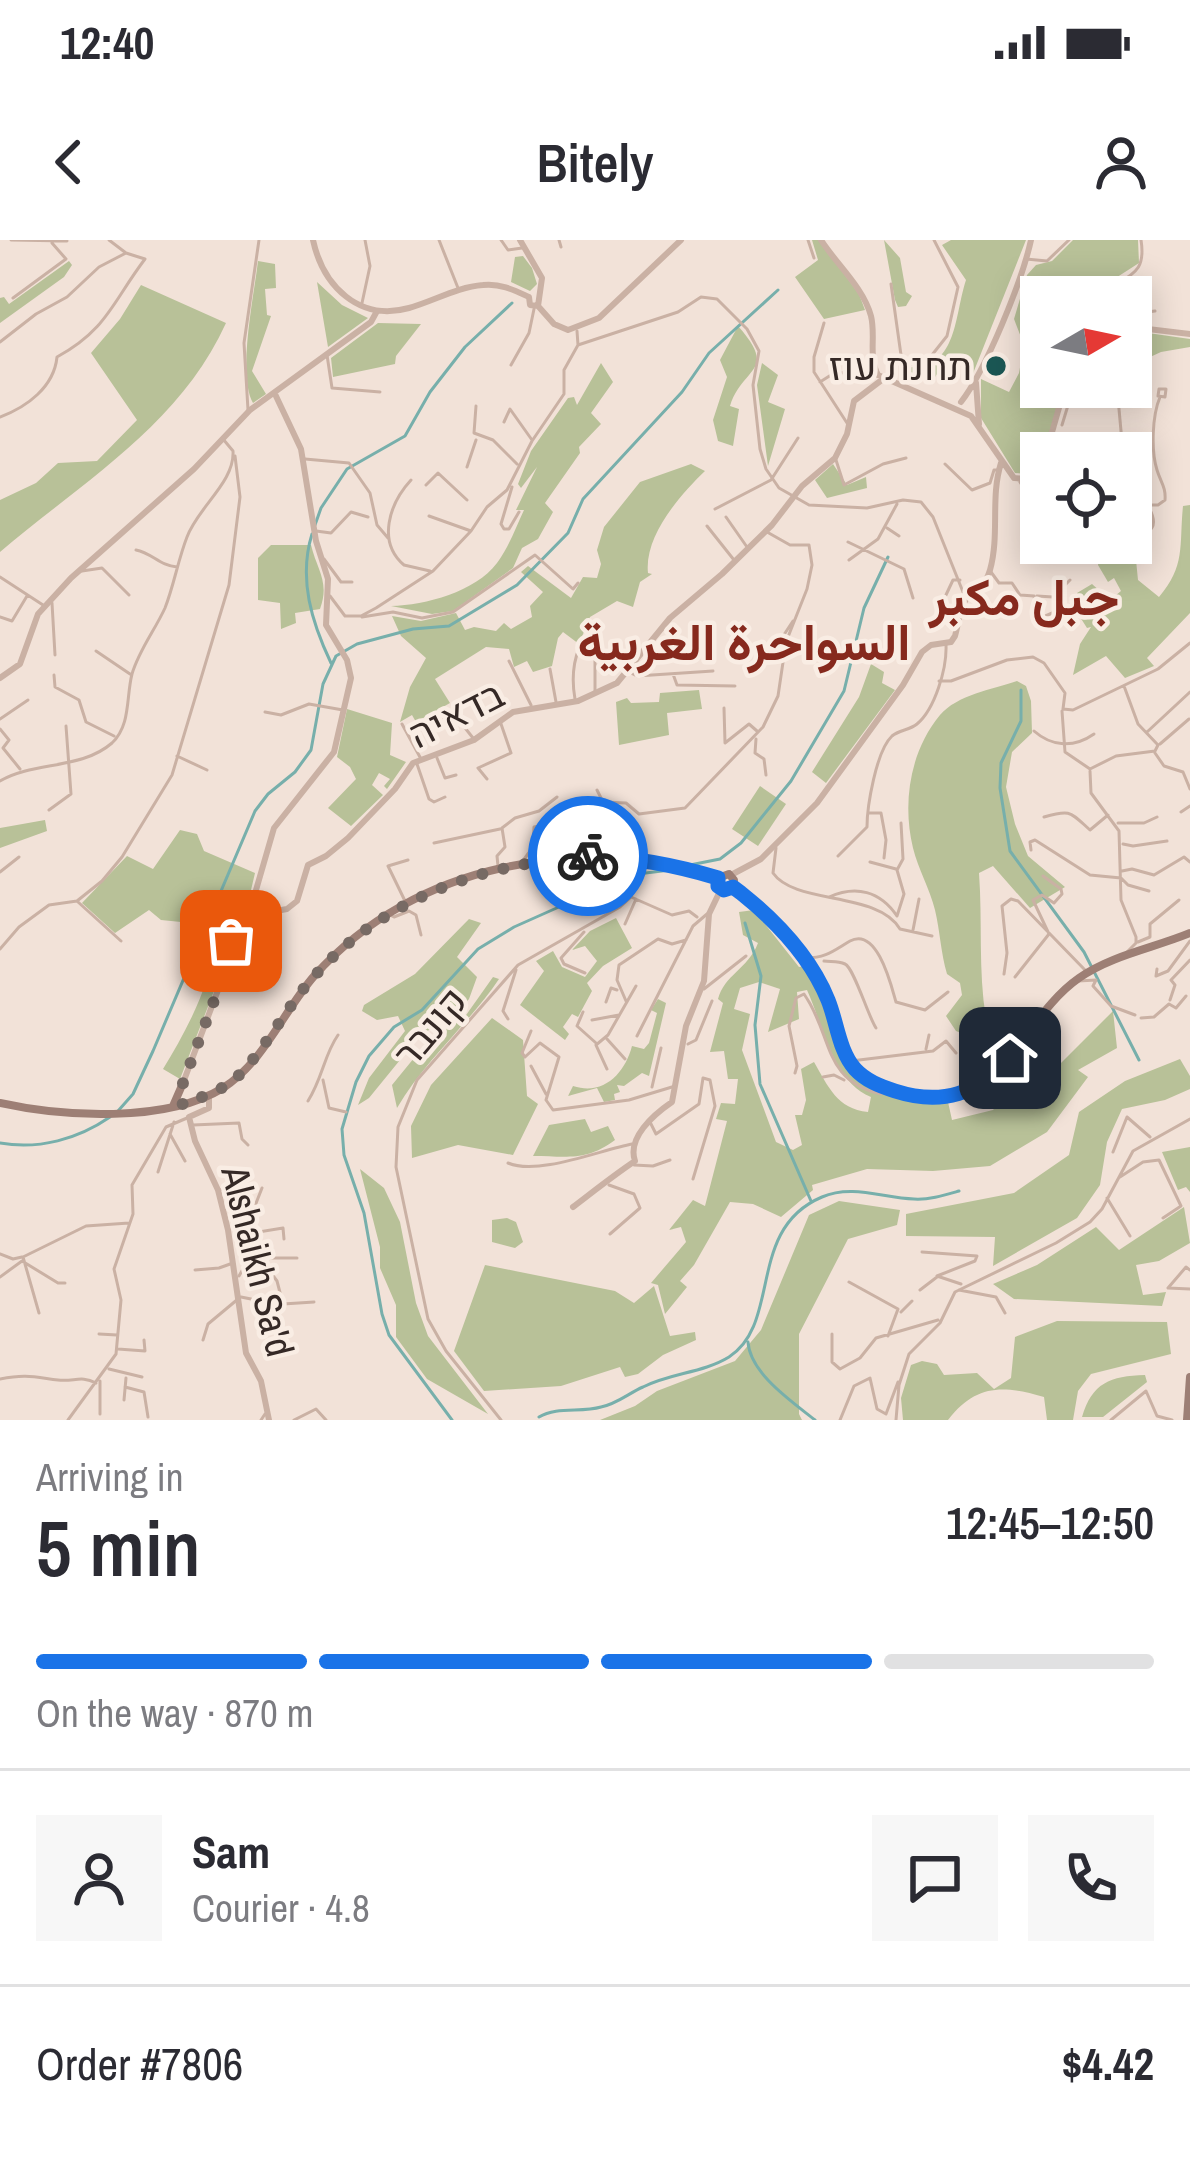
<!DOCTYPE html>
<meta charset="utf-8">
<style>
:root{--surface:#fff;--page:#f7f7f7;--text:#2b2b33;--muted:#7c7c81;--line:#e1e1e2;--accent:#1a73e8}
body{margin:0;font-family:"Archivo Narrow",Vazirmatn,Heebo,sans-serif;background:var(--page);color:var(--text);height:100vh;display:flex;flex-direction:column;font-size:45px;white-space:nowrap}
*{box-sizing:border-box;margin:0}
p{font-size:39px;color:var(--muted)}
.icon{flex:none;width:66px;height:66px;fill:none;stroke:currentColor;stroke-width:2;stroke-linecap:round;stroke-linejoin:round}
.map{position:relative;height:1180px;overflow:hidden}
.panel{display:flex;flex-direction:column;background:var(--surface);flex:1}
.panel>*{flex:none}
.needle{width:78px;rotate:81deg}
.fabs{position:absolute;left:1020px;top:36px;display:grid;gap:24px}
.fabs a{display:grid;place-items:center;width:132px;height:132px;border-radius:0px;background:var(--surface);box-shadow:0 6px 30px #0003;font-size:60px}
.pin{position:absolute;display:grid;place-items:center;width:102px;height:102px;color:#fff;margin:-51px;border-radius:24px;box-shadow:0 6px 18px #0006}
.courier{position:absolute;display:grid;place-items:center;width:120px;height:120px;margin:-60px;border:9px solid #1a73e8;border-radius:50%;background:#fff;color:#222;box-shadow:0 3px 15px #0007}
.headline em{font-style:normal;font-weight:600}
.headline div{display:flex;flex-direction:column-reverse}
.headline{display:flex;align-items:center;justify-content:space-between;height:204px;padding:0 36px}
h1{font-size:78px;font-weight:600;line-height:90px}
.bar{display:grid;grid-template-columns:repeat(4,1fr);gap:18px 12px;align-content:center;height:144px;padding:0 36px}
.bar i{height:15px;border-radius:9px;background:var(--line)}
.bar .current{background:var(--accent)}
.bar p{grid-column:span 4}
.line{display:flex;align-items:center;gap:30px;padding:0 36px;border-top:3px solid var(--line)}
.line div{flex:1}
.round{display:grid;place-items:center;flex:none;width:126px;height:126px;border-radius:0px;background:var(--page)}
.status{display:flex;justify-content:space-between;align-items:center;height:84px;padding:0 60px;background:var(--surface);direction:ltr}
.status svg{height:33px;fill:currentColor}
header{display:flex;justify-content:space-between;align-items:center;height:156px;padding:0 36px;background:var(--surface);font-size:54px;font-weight:600}
.map>svg:first-child{display:block}
.green{fill:#b8c198;fill-rule:evenodd}
.lines{fill:none;stroke-linecap:round;stroke-linejoin:round}
.stream{stroke:#77afab;stroke-width:3}
.minor{stroke:#cab1a4;stroke-width:3}
.tertiary{stroke:#cab1a4;stroke-width:6}
.secondary{stroke:#9d7f75;stroke-width:8}
.done{stroke:#776a64;stroke-width:12;stroke-dasharray:0 21.6}
.route{stroke:#1a73e8;stroke-width:15}
.poi-dot{fill:#1b5754;stroke:#f9ede4;stroke-width:4.5}
.labels{text-anchor:middle;dominant-baseline:central;stroke-width:9;stroke-linejoin:round;paint-order:stroke}
.poi-label{font-size:39px;fill:#352926;stroke:#f9ede4;text-anchor:end}
.street-label{font-size:39px;fill:#352926;stroke:#f9ede4}
.district-label{font-size:51px;font-weight:bold;fill:#86291d;stroke:#f9ede4}
</style>
<div class="status"><b>12:40</b><svg viewBox="0 0 49 12"><path d="M0 12V9h3v3zM5 12V6h3v6zM10 12V3h3v9zM15 12V0h3v12zM26 1h20v11H26zM47 4h2v5h-2z"/></svg></div>
<header><svg class="icon" aria-label="back" viewBox="0 0 24 24"><path d="M15 5l-7 7 7 7"/></svg>Bitely<svg class="icon" aria-label="person" viewBox="0 0 24 24"><circle cx="12" cy="8" r="4"/><path d="M4 21q1-7 8-7t8 7"/></svg></header>
<div class="map">
<svg width="1190" height="1180" viewBox="0 0 1190 1180">
<rect width="100%" height="100%" fill="#f2e2d8"/>
<path class="green" d="M812 0H819L859 54 865 70 824 79 795 37 818 20Z
M884 0 900 18 906 52 912 56 906 66 898 67 895 60Z
M951 0H1026L972 136 964 133 967 126 954 120 949 128 942 126 932 142 912 136 906 127C958 131 954 76 966 40L942 5Z
M1073 0H1138L1139 23 1111 41 1110 57H1041V147H1064L1039 227 1027 234 1015 233 981 178V139L1009 152 1019 133 1024 105 1014 79 1027 35 1036 25 1052 21Z
M523 16 532 28 537 44 530 51 511 42 515 17Z
M69 21 72 25 64 37 0 83V58L4 57 9 64Z
M258 21 275 24 276 48 265 49 267 75 271 76 252 131 266 154 253 163C237 135 254 56 258 21Z
M317 42 342 65 368 78 328 107Z
M141 45 226 83C180 185 82 242 0 312V260L36 243 58 223 97 221 137 180 91 113 120 79Z
M378 83 421 84 396 116 395 124 333 137 331 118Z
M738 86C779 132 742 127 730 166L739 169 733 206 718 201 713 180 727 137 720 120Z
M1148 93 1190 99V107L1161 112 1137 123 1134 110Z
M601 123 613 142 591 173 601 184 579 207 580 213 545 263 553 272 538 299 522 308 513 328 453 371 432 374 391 366C426 365 475 352 497 323 509 307 516 287 524 270H516L537 227 521 248 518 244 531 211 568 158 574 157 577 165Z
M762 123 778 135 768 162 785 169 768 226 757 145Z
M691 224 705 231C680 255 644 296 648 333L652 334 640 342 633 367 617 361 590 377 579 404 563 392 558 398 552 426 533 432 527 421 514 427 509 409 486 407 435 439 450 463 416 482 412 475 400 482 410 447 426 418 401 396 392 376 421 381 456 373 465 390 474 387 496 391 504 383 511 389 532 377 530 366 543 352 521 332 528 326 571 358 583 337 597 338 601 324 597 310 604 287 640 242Z
M833 224 847 245 866 237 867 248 827 258 815 240Z
M1190 265V373L1147 418 1154 426 1125 438 1106 416 1073 435 1080 404 1091 387 1087 388 1080 377 1087 371 1077 353 1092 344 1110 360 1121 351 1114 338 1108 342 1098 325 1100 307 1127 321 1136 320 1138 340 1159 357C1186 325 1179 306 1183 266Z
M271 305H311C317 330 330 342 320 369L295 373 296 383 281 389 280 363 258 360V318Z
M871 424 884 432 882 443 895 450 826 543 812 532 859 457Z
M1017 441 1026 446 1031 461 1032 493 1012 512 1006 547 1015 584 1028 616 1065 647 1030 668 993 626 979 633C983 687 977 741 989 794L977 799 956 791 946 776 962 755 960 743 947 734C941 714 940 691 935 670 930 649 918 629 913 608 902 563 910 511 940 475 957 455 993 449 1017 441Z
M699 450 702 469 667 473 669 495 619 505 616 462 627 458 631 463 659 462 660 453Z
M347 469 392 483 390 515 406 522 387 549 384 546 390 539 379 533 372 545 383 555 351 586 328 568 356 539 350 527 337 517Z
M760 546 786 564 758 606 732 589Z
M45 580 47 591 0 608V588Z
M180 590 197 594 204 611 255 633 248 663 180 839 163 829C185 793 209 749 214 707L181 682 161 680 149 670 115 693 82 663 127 616 153 629Z
M754 670 799 727 805 726C852 817 824 854 948 862L952 880 993 870 1037 822 1055 829 1113 771 1117 808 1078 830 1088 837 1047 892 990 926 933 931 867 929 812 945 813 950 781 977 753 964 730 962 694 1025 680 1041 687 1047 665 1074 658 1045 651 1043 686 1002 681 987 669 990 693 960 705 966 727 881 716 879 721 863 735 864 738 839H728L724 811 710 812 723 763 718 759C724 735 748 729 758 703L743 695 739 672ZM759 742 780 749 768 792 799 779 797 752 807 750C823 785 833 842 871 857L868 872C837 869 828 846 814 822L801 829 806 860 802 875H795L802 905 793 910 776 902 742 810 750 774 734 769 740 748Z
M616 678 632 708 603 726 587 743 592 751 578 777 572 774 563 787 569 794 565 800 520 765 544 731 536 721 553 711 562 727 585 737 597 721 585 706 572 710 590 691Z
M469 679 481 683 457 717 477 737 469 759 451 781 422 793 369 858 358 865 369 838 405 791 398 776 377 780 362 771 364 765 415 734Z
M493 737 499 739C468 785 425 820 397 868L392 845 432 796 464 778Z
M658 759 666 763 649 836 642 833 624 846 617 845 620 852 614 854 615 860 604 862 597 848 568 856 573 846C604 856 625 833 632 806L644 809 649 803 657 773 651 770Z
M492 778 523 800 527 856 538 864 513 915 458 905 412 918 411 886 431 845Z
M1180 819 1190 836V849L1165 860 1122 869 1107 902 1100 945 1077 978 993 1026 995 997 906 996V974L1014 953 1069 915 1079 872 1125 841Z
M585 879 591 892 608 886 615 900C586 922 565 916 533 916L549 885Z
M1190 907V952L1186 947 1178 950 1162 912Z
M360 929 384 948 400 982 416 1063 428 1096 488 1174 427 1139 396 1097V1065L380 1028V1007Z
M839 961 900 970 897 985 848 999 799 1094V1174L802 1180H600L635 1166 657 1151 735 1121 761 1090 809 975Z
M1184 967 1190 1003 1159 1021 1136 1025 1143 1055 1166 1052 1162 1066 1014 1059 993 1044 1037 1025 1096 987 1119 1010Z
M507 978 516 982 523 1002 515 1008 492 1002V980Z
M485 1025 615 1051 634 1063 654 1046 670 1096 695 1092 696 1100 663 1115 638 1134 625 1137 620 1127 561 1146 484 1151 454 1111Z
M1057 1081 1167 1082 1171 1114 1091 1134 1078 1151 1073 1180H1047L1044 1157C1003 1145 976 1144 948 1180H903L901 1158 911 1125 922 1121 937 1124 944 1135 977 1133 994 1149 1011 1138 1015 1097Z
M1145 1135 1147 1142 1103 1177H1082C1092 1143 1110 1136 1145 1135Z"/>
<g class="lines">
<path class="stream" d="M315 285 321 268 347 229 405 196 430 152 465 107 512 63
M312 294C298 339 312 383 331 423
M1021 450V481L1001 523 1000 548 1010 611 1084 712 1139 820
M685 626 720 619 741 603 791 541 844 451 864 368 888 317
M745 683 761 736 755 785 760 844 811 961
M118 871 133 854 153 811 255 571 268 554 295 532 311 510 323 444 336 416 357 404 413 389 449 386 517 345 568 293 583 259 682 152 709 113 778 50
M0 903C39 910 78 899 110 877
M748 1102C750 1133 791 1161 815 1180
M539 1177C557 1166 581 1173 601 1167 617 1164 629 1153 643 1147 670 1133 703 1133 729 1117 782 1083 746 989 822 957 852 944 883 958 914 959 929 960 945 955 959 951
M452 1180 389 1095 382 1074 364 973 344 915 342 889 356 842 369 816 394 787 422 770 478 709 514 687 588 654 605 638 670 630"/>
<path class="minor" d="M11 0 67 1
M109 0 126 13
M439 0 458 48
M501 0 508 10 522 8
M559 0 561 7
M808 0 814 18
M1026 19 1047 21 1069 0
M891 44 901 115 909 124 928 120 947 96 958 47 934 0
M1116 44C1138 33 1145 25 1141 0
M13 58 66 19 52 3
M362 63 370 26 365 0
M1131 74 1155 71
M824 83 814 117V132L847 183
M0 102 36 74 67 57 99 27 126 13 145 19C113 61 107 90 57 117 54 147 27 167 0 177
M1131 104 1144 89
M578 105 678 72 701 57 717 59 747 89 759 111 753 145 760 209 766 229 779 248 809 265 867 268 903 260 921 262 933 277 965 357
M327 115 332 148 380 152
M511 125 529 93 534 69
M820 142 831 135 857 130
M1117 147 1123 213
M1159 149H1166L1165 157 1158 156Z
M476 166 474 193 493 200 517 224
M248 170 244 103 259 0
M504 182 510 169 532 200
M1062 185 1073 149 1069 147
M305 219 349 223 370 253 377 285 388 298
M836 220 844 245 883 224 906 218
M945 224 972 250 990 243 994 230H999
M467 227 476 200
M411 240C389 264 377 302 404 325L430 331
M1020 242 1029 257 1041 268
M426 245 438 233 467 260
M1131 246 1145 265H1158L1165 260C1166 247 1161 243 1157 230 1151 211 1152 176 1160 157
M512 247 501 284 504 289H509L519 272
M715 269 771 240 798 198
M429 276 471 291
M726 277 747 307
M707 286 734 320
M1131 286 1146 292C1157 288 1154 277 1149 268
M887 288 899 296
M316 291 331 293 351 272 368 277
M848 302 904 329 913 358
M1050 307V303
M136 310C152 313 160 326 177 327
M1060 318 1067 303
M324 319 341 342H352
M849 320 878 299 897 264
M82 331 102 328 129 355
M991 332 999 343H1012L1020 355 1034 356 1037 375 1043 377 1080 361
M0 337 43 365
M330 356 345 376H361L376 368 433 331 471 291 487 267 507 250 532 201 564 154V130L578 105 577 91
M1037 356 1053 357 1070 340
M52 363 55 415
M937 374 953 340H960
M0 377 12 381 27 356
M362 377 393 372 422 378 453 372 535 315 573 349 578 343
M96 411 130 434
M595 412V453
M768 419 793 381
M509 421 531 465
M550 429 556 462
M629 432 637 436 713 431
M673 434 677 445 735 446
M54 435 55 447 79 460 86 482 114 496
M939 441H951L1007 420 1033 417 1044 423 1065 453 1063 469 1073 470 1158 429 1190 403
M575 459C571 437 573 408 590 393
M724 468 725 503 749 484 757 491
M1062 471 1065 512 1090 529 1116 516 1155 511 1158 505 1138 484 1124 446
M265 472 281 475 309 464 343 470
M0 479 28 460
M402 484 421 519
M434 484 454 474 473 498
M0 489 9 500 3 508 20 529
M1034 491C1052 507 1074 508 1094 494
M1147 492 1190 452
M756 499 755 513 764 519 766 535
M1160 504 1189 479
M1155 513 1164 526 1183 532 1190 549
M177 516 207 530
M437 518 445 538 456 535
M417 524 429 559 434 562 445 557
M1090 531 1091 553 1119 591 1121 660 1136 697V703L1126 713
M487 539 478 528 511 513 500 481
M0 541C34 521 81 530 112 503 131 485 126 457 132 434 139 410 155 390 165 368 174 345 178 320 187 297 198 267 235 242 233 211L223 199
M597 550 603 562 626 563 639 574 685 568 763 487 778 456 786 402 807 349 812 325 809 305H790L767 292
M49 570 71 554 66 486
M1181 572 1190 566
M868 573H881L886 600 884 618
M1044 577C1071 569 1070 572 1090 590L1108 575
M1118 583H1144L1157 577
M434 603 500 589
M1123 604 1133 606 1167 601
M776 608 773 633C795 665 878 651 900 689L932 696
M1031 610 1030 602 1035 600 1090 635 1121 638 1128 645 1149 651
M591 616 600 595 631 585 628 577H617
M838 616 867 587C867 567 876 511 892 496 899 490 910 490 917 484 935 469 947 428 946 405
M522 622 533 607 534 587 559 582
M870 622 896 629
M498 626 497 616 505 607 502 588 515 578 539 571 557 557
M1122 631 1132 629 1154 635 1184 617 1190 622
M0 632 19 617
M631 657 672 675 689 671 697 677
M829 657C856 645 880 651 897 676
M78 662 121 701
M406 663 388 626 408 620
M390 675 394 677 409 671 416 675 421 695
M897 676 904 654 897 630 903 619 901 583
M625 684 636 659
M913 690 919 659
M584 692 561 718 564 724 585 733
M1138 702 1150 697V684L1179 660
M0 709 19 687 49 665 77 661 102 641 122 617 172 535 229 345 240 257 235 216
M806 718C826 718 833 711 850 701 878 686 892 749 896 762L925 770 948 752
M824 721C831 722 838 721 845 724 854 728 868 776 876 788
M1157 729 1156 736 1168 731 1190 701
M1004 734 1007 713 1002 666 1011 659 1018 661 1085 730
M1015 737 1049 694 1033 660 1042 655 1054 663 1062 654 1061 649 1043 636
M1078 741 1096 740 1093 746 1111 766 1135 775
M704 749 746 716
M1170 760 1175 745 1171 740 1190 720
M626 761 617 740 619 725 658 699 672 704 686 700
M606 762 611 748 617 750
M583 772 577 786 596 803
M1141 778 1154 777 1169 764 1176 768 1186 756
M508 779 503 771 516 730
M592 780 619 775
M531 791 522 813 525 817 540 803 559 817 546 860 553 870 629 860 672 847
M637 796 693 686 707 674
M607 799 625 819
M688 804 696 800 712 761
M926 809 929 795
M851 821 933 811 946 801 956 813
M531 826 546 854
M607 829 596 805 608 795 636 746
M795 833 797 826 789 786 796 758 804 754C833 795 822 841 881 854L887 850
M823 837 834 835 844 840
M323 840 329 868 346 872
M652 847 661 808
M308 861C323 837 324 815 338 795
M650 882 656 894 699 864 703 838 710 840 715 866 693 939
M193 885 239 883 242 899 248 905
M170 894 185 921
M1113 912 1127 877 1150 897
M508 923C538 936 600 910 632 904
M634 925 653 926 670 920
M158 932 174 882
M1120 937 1143 922 1159 920 1181 966 1163 978
M609 945 634 954 640 968 610 994
M219 950 236 948
M1107 958 1130 996
M252 993 283 988 284 999
M922 1012 977 1016 975 1021 937 1036 961 1044
M0 1014 13 1019 22 1017
M251 1018H297
M260 1018 277 1041 283 1064 314 1062
M195 1030 219 1028 233 1023
M1190 1030 1186 1027 1168 1048 1190 1049
M239 1036 251 1015V976L262 948
M0 1037 22 1021 58 1043H65
M849 1042 898 1069 888 1096
M920 1050 937 1037
M959 1050 996 1057 1005 1073
M241 1057 251 1059 257 1068H267L268 1055 279 1052
M901 1072 912 1061
M39 1073 23 1017 86 986 129 983
M99 1094 117 1095
M832 1094V1122L840 1129 860 1118 876 1098 938 1080
M203 1100 208 1084 238 1059
M118 1109 145 1111 144 1100
M109 1129 142 1137
M0 1139C26 1134 34 1137 58 1140 74 1142 81 1135 96 1143
M100 1141V1174
M125 1147 144 1152 148 1177
M124 1160 126 1138
M68 1180 116 1114 121 1060 114 1029 133 974 132 945 166 887 187 878
M261 1180 265 1174
M294 1180 316 1169 326 1180
M501 1180 446 1111 428 1079 396 927 398 887 417 840 518 725 620 667 631 657 641 628
M840 1180 854 1146 870 1138 877 1169 886 1174 898 1142
M896 1180 899 1145 909 1114 940 1083 955 1052 1056 1003 1090 982 1102 969 1133 911 1190 879
M1111 1180 1146 1151 1157 1176 1172 1180"/>
<path class="tertiary" d="M313 0C323 46 359 82 409 68 434 61 457 47 483 45 500 43 514 50 529 57L530 65 538 66 554 84 568 90 599 78 681 0
M520 0 542 38 538 66
M821 0C837 25 863 47 871 76 876 96 868 117 878 135L971 176 1014 238 1029 239 1041 228
M1131 87 1190 94
M976 143 979 184
M961 162C986 130 1022 41 1031 0
M1046 213 1065 147
M0 438 20 424 38 374 71 338 194 229 250 170 371 82 377 71
M731 635 761 619 817 563 903 445 922 412 931 405 951 402 955 396C958 386 960 368 966 359 974 347 986 346 990 330 1000 294 990 258 1001 223
M234 700 235 687 254 657 274 588 334 512 351 438 347 420 326 385 328 339 316 301 301 209 275 154
M232 713 241 712 240 702 265 673 287 669 297 661 308 625 326 616 348 598 395 549 413 523 474 500 513 472 578 461 617 443 670 378 722 334 772 285 802 246 835 218 847 194 854 161 883 139
M183 843 232 713 229 704 237 700
M209 855V868L189 877 195 901 218 950 228 990 246 1113 261 1141 269 1180
M573 967C594 951 614 935 635 921 627 898 653 875 672 862L686 786 704 741 709 674 721 649"/>
<path class="secondary" d="M718 638 721 649 733 647
M733 647C771 674 809 714 827 758 836 780 838 808 853 827 865 842 883 847 900 853 999 885 1017 781 1079 738 1112 715 1154 708 1190 693
M0 863C63 877 166 883 223 848 264 822 284 770 315 735 417 622 577 595 718 638L729 634 734 640 733 647
M173 866 183 843
M1187 1180 1190 1137"/>
</g>
<g class="lines">
<path class="done" d="M231 701 232 713 183 843 180 857 183 865 219 850 238 836C266 808 284 771 310 741 382 658 481 624 588 616"/>
<path class="route" d="M588 616C632 617 675 625 718 638V646L724 650 733 647 741 653C776 681 811 718 828 760 837 782 839 811 855 829 866 841 880 846 895 851 942 866 978 854 1010 818"/>
</g>
<circle class="poi-dot" cx="996" cy="126" r="12"/>
<g class="labels">
<g class="poi-label">
<text x="972" y="126">תחנת עוז</text>
</g>
<g class="street-label">
<text transform="translate(456 474) rotate(-27)">בדאיה</text>
<text transform="translate(430 787) rotate(-50)">קונבר</text>
<text transform="translate(258 1021) rotate(76)">Alshaikh Sa'd</text>
</g>
<g class="district-label">
<text x="1024" y="356">جبل مكبر</text>
<text x="744" y="401">السواحرة الغربية</text>
</g>
</g>
</svg>
<div class="fabs">
<a><svg class="needle" viewBox="-14 -14 28 28"><path d="M0-13l5 13h-10z" fill="#e53935"/><path d="M0 13l5-13h-10z" fill="#7c7c81"/></svg></a>
<a><svg class="icon" aria-label="locate" viewBox="0 0 24 24"><circle cx="12" cy="12" r="6"/><path d="M12 2v4M12 18v4M2 12h4M18 12h4"/></svg></a>
</div>
<div class="pin" style="left:231px;top:701px;background:#ea580c"><svg class="icon" aria-label="bag" viewBox="0 0 24 24"><path d="M5 8h14l-1 12H6zM9 8a3 3 0 0 1 6 0"/></svg></div>
<div class="pin" style="left:1010px;top:818px;background:#1f2937"><svg class="icon" aria-label="home" viewBox="0 0 24 24"><path d="M3 11l9-7 9 7M6 9v11h12V9"/></svg></div>
<div class="courier" style="left:588px;top:616px"><svg class="icon" aria-label="bike" viewBox="0 0 24 24"><circle cx="6" cy="16" r="4"/><circle cx="18" cy="16" r="4"/><path d="M6 16l4-8h5l3 8M10 8l3 8H6M13 5h3"/></svg></div>
</div>
<section class="panel">
<div class="headline"><div><h1>5 min</h1><p>Arriving in</p></div><em>12:45–12:50</em></div>
<div class="bar"><i class="current"></i><i class="current"></i><i class="current"></i><i></i><p>On the way · 870 m</p></div>
<div class="line" style="height:216px"><a class="round"><svg class="icon" aria-label="person" viewBox="0 0 24 24"><circle cx="12" cy="8" r="4"/><path d="M4 21q1-7 8-7t8 7"/></svg></a><div><b>Sam</b><p>Courier · 4.8</p></div><a class="round"><svg class="icon" aria-label="chat" viewBox="0 0 24 24"><path d="M4 5h16v11H9l-5 4z"/></svg></a><a class="round"><svg class="icon" aria-label="phone" viewBox="0 0 24 24"><path d="M5 4h4l2 5-3 2q2 4 5 5l2-3 5 2v4C11 20 4 13 5 4z"/></svg></a></div>
<div class="line" style="height:156px"><div>Order #7806</div><b>$4.42</b></div>
</section>
